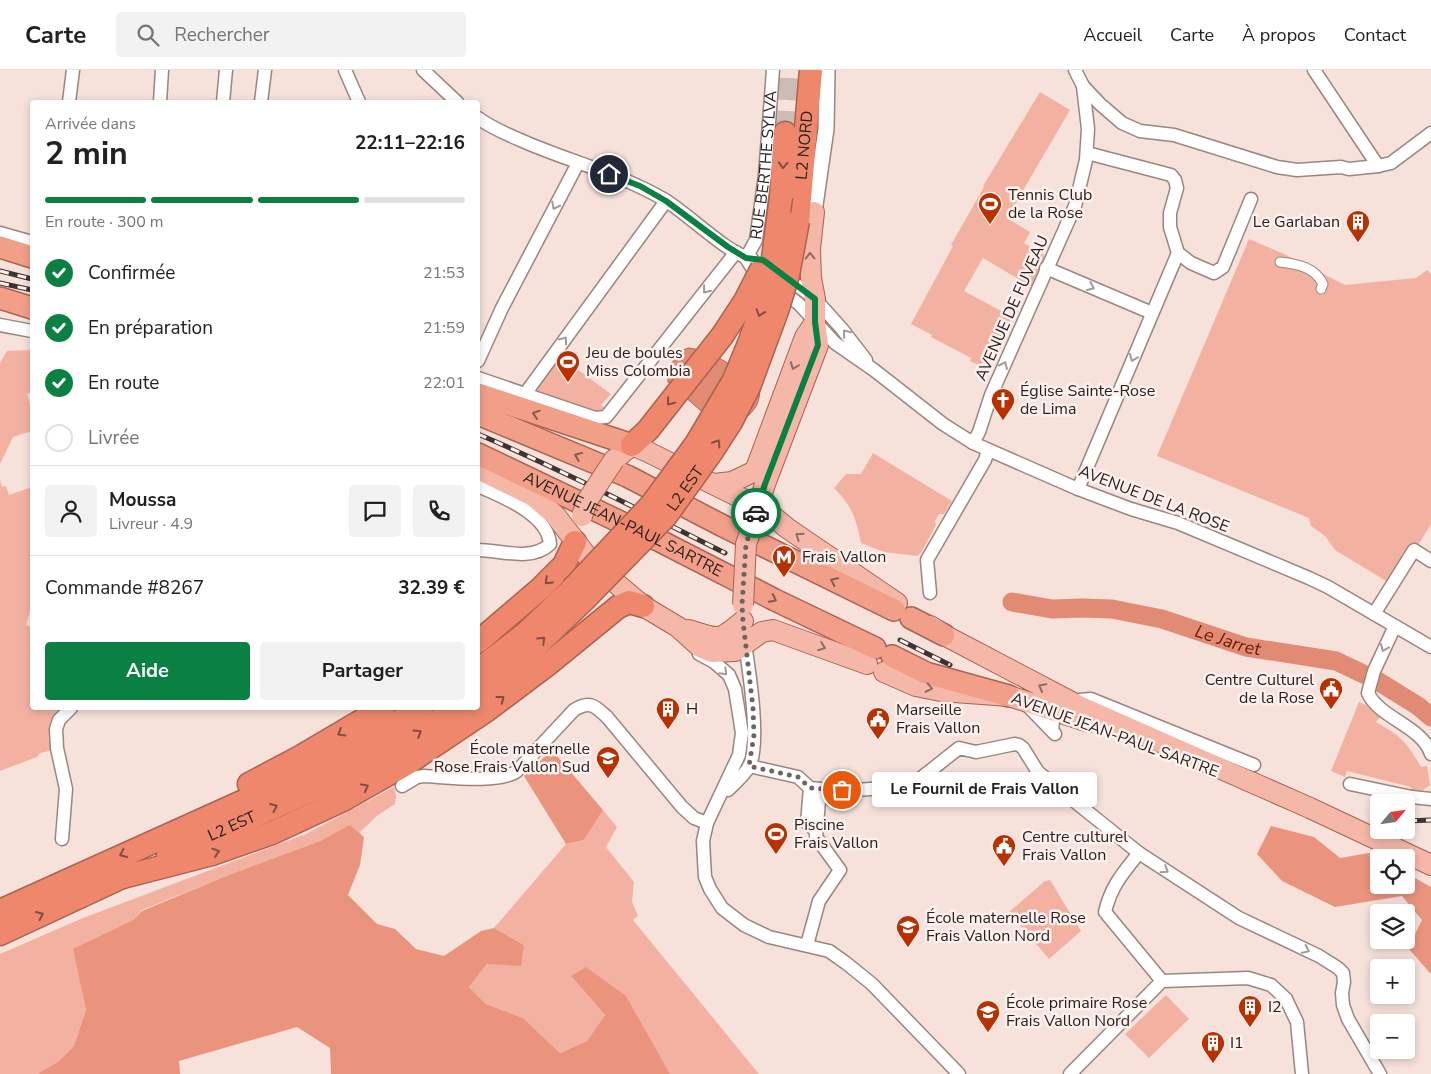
<!DOCTYPE html>
<html lang="fr">
<meta charset="utf-8">
<style>
:root{--surface:#fff;--page:#f2f2f2;--text:#202124;--muted:#757577;--line:#e0e0e0;--accent:#0b8043}
body{margin:0;font-family:"Nunito Sans",sans-serif;background:var(--page);color:var(--text);height:100vh;display:flex;flex-direction:column;font-size:19px;white-space:nowrap}
*{box-sizing:border-box;margin:0}
p{font-size:16px;color:var(--muted)}
.icon{flex:none;width:28px;height:28px;fill:none;stroke:currentColor;stroke-width:2;stroke-linecap:round;stroke-linejoin:round}
.map{position:relative;flex:1;overflow:hidden}
.side{position:absolute;left:30px;top:30px;width:450px;height:610px;display:flex;flex-direction:column;background:var(--surface);border-radius:5px;box-shadow:0 2px 8px #0003}
.side>*{flex:none}
.needle{width:32px;rotate:61deg}
.fabs{position:absolute;left:1370px;top:724px;display:grid;gap:10px}
.fabs a{display:grid;place-items:center;width:45px;height:45px;border-radius:5px;background:var(--surface);box-shadow:0 2px 8px #0003;font-size:25px}
.pin{position:absolute;display:grid;place-items:center;width:42px;height:42px;color:#fff;margin:-21px;border:2px solid #fff;border-radius:50%;box-shadow:0 1px 5px #0007}
.courier{position:absolute;display:grid;place-items:center;width:50px;height:50px;margin:-25px;border:4px solid #0b8043;border-radius:50%;background:#fff;color:#222;box-shadow:0 1px 6px #0007}
.bubble{position:absolute;height:35px;border-radius:5px;background:var(--surface);box-shadow:0 2px 8px #0003;font-size:16px;font-weight:700;line-height:35px;text-align:center}
.summary em{font-style:normal;font-weight:700}
.summary div{display:flex;flex-direction:column-reverse}
.summary{display:flex;align-items:center;justify-content:space-between;height:85px;padding:0 15px}
h1{font-size:32px;font-weight:700;line-height:38px}
.bar{display:grid;grid-template-columns:repeat(4,1fr);gap:8px 5px;align-content:center;height:60px;padding:0 15px}
.bar i{height:6px;border-radius:4px;background:var(--line)}
.bar .on{background:var(--accent)}
.bar p{grid-column:span 4}
.line{display:flex;align-items:center;gap:12px;padding:0 15px;border-top:1px solid var(--line)}
.line div{flex:1}
.round{display:grid;place-items:center;flex:none;width:52px;height:52px;border-radius:5px;background:var(--page)}
ol{padding:0 15px;list-style:none}
li{display:flex;align-items:center;gap:15px;height:55px}
li p{margin-inline-start:auto}
li .icon{padding:5px;border-radius:50%;background:var(--accent);color:#fff;stroke-width:4}
li:last-child{color:var(--muted)}
li i{width:28px;height:28px;border:2px solid var(--line);border-radius:50%}
.button{display:flex;gap:10px;margin-top:auto;padding:10px 15px}
.button a{flex:1;height:58px;border-radius:5px;background:var(--accent);color:#fff;font-size:20px;font-weight:700;line-height:58px;text-align:center}
.button a+a{background:var(--page);color:var(--text)}
header{display:flex;align-items:center;gap:30px;box-sizing:border-box;height:70px;padding:0 25px;background:var(--surface);border-bottom:1px solid var(--line)}
header strong{font-size:24px}
nav{display:flex;gap:28px;margin-inline-start:auto;font-size:18px}
.search{width:350px;height:45px;background:var(--page);display:flex;align-items:center;gap:12px;box-sizing:border-box;padding:0 18px;border-radius:5px;color:var(--muted);font-size:19px}
.map>svg:first-child{display:block}
.green{fill:#f3b2a1}
.forest{fill:#ea947d}
.water{fill:#e18b74;stroke:#aa6b5a}
.lines{fill:none;stroke-linecap:round;stroke-linejoin:round}
.river{stroke:#e18b74;stroke-width:19}
.motorway-tunnel{stroke:#cdbbb5;stroke-width:22;stroke-dasharray:22 11;stroke-linecap:butt}
.pedestrian-casing{stroke:#998681;stroke-width:11}
.minor-casing{stroke:#998681;stroke-width:15}
.tertiary-casing{stroke:#998681;stroke-width:18}
.primary-casing{stroke:#a96351;stroke-width:22}
.trunk-casing{stroke:#a96351;stroke-width:24}
.motorway-casing{stroke:#a96351;stroke-width:25}
.pedestrian{stroke:#fff;stroke-width:9}
.minor{stroke:#fff;stroke-width:12}
.tertiary{stroke:#fff;stroke-width:15}
.primary{stroke:#f5b7a7;stroke-width:20}
.trunk{stroke:#f29f8a;stroke-width:21}
.motorway{stroke:#ee876c;stroke-width:22}
.rail-casing{stroke:#3d3432;stroke-width:5}
.rail{stroke:#fdf0ed;stroke-width:3;stroke-dasharray:9;stroke-linecap:butt}
.primary-bridge-casing{stroke:#a96351;stroke-width:22;stroke-linecap:butt}
.motorway-bridge-casing{stroke:#a96351;stroke-width:25;stroke-linecap:butt}
.primary-bridge{stroke:#f5b7a7;stroke-width:20}
.motorway-bridge{stroke:#ee876c;stroke-width:22}
.oneway{stroke:#814f42}
.oneway2{stroke:#9e9b9a}
.oneway3{stroke:#8e6c63}
.oneway4{stroke:#835a4f}
.done{stroke:#706461;stroke-width:5;stroke-dasharray:0 9}
.route{stroke:#0b8043;stroke-width:6}
.labels{text-anchor:middle;dominant-baseline:central;stroke-width:5;stroke-linejoin:round;paint-order:stroke}
.street-label{font-size:16px;fill:#28211f;stroke:#fdf0ed}
.poi-label{font-size:16px;fill:#28211f;stroke:#fdf0ed;text-anchor:start}
.water-label{font-size:18px;font-style:italic;fill:#681c06;stroke:#fdf0ed}
</style>
<header>
<strong>Carte</strong>
<div class="search"><svg class="icon" aria-label="search" viewBox="0 0 24 24"><circle cx="10" cy="10" r="6"/><path d="M15 15l6 6"/></svg>Rechercher</div>
<nav><a>Accueil</a><a>Carte</a><a>À propos</a><a>Contact</a></nav>
</header>
<div class="map">
<svg width="1431" height="1004" viewBox="0 0 1431 1004">
<rect width="100%" height="100%" fill="#f6e1db"/>
<path class="green" d="M1040 22 1070 40 1007 148 1030 162 1024 173 1045 186 1042 197 1032 217 983 188 964 221 1012 247 987 299 970 291 971 288 931 267 932 265 911 254 953 176 951 175 984 117 983 116Z
M1249 169 1284 184 1345 215 1416 208 1427 200 1431 204V454L1417 477 1391 514 1335 480 1325 466 1311 456 1309 448 1157 386Z
M32 280V322L27 324 32 341V361L13 367 0 394V293L7 281Z
M559 286 611 324 601 335 604 337 600 343 537 320 536 318Z
M873 383 952 431 944 444H939L935 451 936 455 921 483 917 486 884 482 861 473C856 448 852 436 834 418L846 404H861Z
M0 410 2 417 6 416 9 425 32 417V533L26 555 32 558V638H66L54 680 40 683 37 687 0 701Z
M1359 632 1370 637 1381 646 1376 652C1402 667 1406 671 1421 697L1427 696 1430 715 1423 720 1412 722 1411 717 1347 701 1345 707 1331 701Z
M394 717 396 726 395 734 378 745 359 763 350 756 320 771 226 806 142 840 133 850 74 879 86 938 74 976 59 991 37 1004H0V884L83 848 306 764Z
M603 740 617 757 606 777 634 812 632 832 638 846 633 850 759 1004H670L659 985 571 906 605 945 587 971 560 983 523 948 486 934 469 917 487 894 524 875 494 858 566 774 584 770Z
M1050 810 1081 861 1049 889 1009 842 1045 811Z
M1166 925 1189 949 1149 988 1125 964Z"/>
<path class="forest" d="M552 680 603 740 584 770 566 774 524 706Z
M350 755 364 767 360 795 348 825 377 854 395 859 416 879 444 886 481 861 494 858 524 875 521 896 487 894 469 917 486 934 523 948 560 983 587 971 605 945 571 906 586 897 626 926 670 1004H331L330 978 297 957 179 991 180 1004H37L59 991 74 976 86 939 73 879 133 850 142 841 226 806 320 771Z
M1271 756 1314 767 1340 788 1369 783 1379 788V815H1406V803L1431 817V904L1408 878 1422 850 1402 826 1335 837 1282 811 1257 784Z"/>
<path class="water" d="M689 278C715 281 738 300 760 315 760 336 755 339 741 353H725L700 340 668 312 667 299 682 280Z"/>
<g class="lines">
<path class="river" id="s1" d="M1012 532 1052 539 1082 538 1112 539 1162 549 1246 577 1336 591 1376 610 1418 636 1431 647"/>
<path class="motorway-tunnel" d="M785 63 788 0"/>
<g class="pedestrian-casing">
<path id="pedestrian" d="M1280 192C1297 194 1315 197 1323 214L1321 219"/>
</g>
<g class="minor-casing">
<g id="minor">
<path d="M345 0 359 32"/>
<path d="M423 0 457 32"/>
<path d="M1314 0 1378 96"/>
<path d="M1083 16 1100 34 1122 53 1140 61 1174 65 1277 97 1297 100 1341 97 1349 99 1378 96 1391 93 1431 63"/>
<path d="M69 32 73 0"/>
<path d="M160 32 162 0"/>
<path d="M223 32 226 0"/>
<path d="M261 32 265 0"/>
<path d="M478 48C492 58 508 65 525 72 571 92 621 104 665 130 688 144 729 185 752 189"/>
<path d="M1087 83 1171 105 1175 110 1177 118 1170 143V157L1178 183 1191 193 1214 203 1223 197 1251 129"/>
<path d="M0 163 32 172"/>
<path d="M746 188 754 201 762 207"/>
<path id="s2" d="M746 188 756 170 765 105 773 0"/>
<path d="M1046 198 1152 243"/>
<path d="M785 206 815 229 842 259 866 290"/>
<path d="M780 220 799 234 835 273 874 300 943 354 973 373 1078 419 1131 439 1178 453 1309 508 1328 517 1431 577"/>
<path d="M0 255 32 261"/>
<path d="M478 291 502 238 578 93"/>
<path d="M478 308 595 348 606 347 736 182"/>
<path d="M525 324 666 131"/>
<path d="M973 373 979 362 991 325 1075 136 1086 90 1088 59 1083 16 1075 0"/>
<path d="M478 416C501 426 548 444 550 474 532 492 499 480 478 480"/>
<path d="M1078 419 1178 183"/>
<path d="M930 523 927 490 985 390 988 380"/>
<path d="M1374 544 1414 480 1431 491"/>
<path d="M1395 556 1374 601 1368 623C1379 648 1422 656 1431 684"/>
<path d="M699 584 714 592 729 605 735 619 742 663 739 685 707 753 703 771 705 807 710 819 722 838 744 855 769 867 829 881 846 893 872 914 959 1004"/>
<path d="M1027 635 1055 664"/>
<path d="M1052 659C1054 634 1068 630 1091 629L1254 695"/>
<path d="M749 696 798 707 810 718 820 719 857 720 896 717 921 708 959 678 976 682 1015 674 1019 675 1023 678 1038 702 1139 783 1239 848 1319 886 1338 898 1343 903 1344 912 1342 923 1343 935 1348 949 1380 1004"/>
<path d="M1350 714 1412 727 1431 729"/>
<path d="M402 716 417 707 424 706C446 707 500 714 517 701L574 640C590 630 595 636 607 647L682 737 694 748 707 753"/>
<path d="M810 718 807 753 816 761"/>
<path d="M728 720C735 713 744 705 749 697 761 674 749 600 745 574"/>
<path d="M62 769 66 719 57 678 56 659 59 650 71 638"/>
<path d="M1139 783C1123 803 1111 816 1105 842L1162 911"/>
<path d="M807 875 819 831 840 800 816 767 820 719"/>
<path d="M1070 1004 1162 911 1248 908 1271 915 1286 929 1297 952 1302 1004"/>
</g>
</g>
<g class="tertiary-casing">
<path id="tertiary" d="M814 142 826 59 827 0"/>
</g>
<g class="primary-casing">
<path id="primary" d="M614 390 632 375 648 382 741 428 758 434 787 458 897 533
M478 399 533 426 555 445 586 485 617 514 643 536 678 557 700 577 712 582 735 581 762 562 773 560 867 594
M714 414 732 412 755 401 805 267 815 252
M755 446 765 414 818 275 815 252V229L811 208 810 179 814 142
M930 556 944 565 1083 638 1310 738 1431 795
M689 560C719 569 717 573 743 551
M884 602 916 616 941 621 1009 626 1089 652"/>
</g>
<g class="trunk-casing">
<g id="trunk">
<path d="M0 177 32 187"/>
<path d="M0 228 32 238"/>
<path d="M478 324 632 375"/>
<path d="M478 344 627 406 723 456 894 540"/>
<path id="s3" d="M478 384 660 471 775 530 875 578"/>
<path d="M911 548 944 565"/>
<path d="M892 586 926 603 1009 626"/>
</g>
</g>
<g class="motorway-casing">
<g id="motorway">
<path d="M781 127 785 63"/>
<path id="s4" d="M798 151 811 0"/>
<path d="M632 375 648 360 722 266"/>
<path d="M478 572 540 519 564 495 575 472"/>
<path d="M478 600 526 563 572 519"/>
<path d="M478 623 536 576 584 530"/>
<path d="M249 714 300 687 383 638"/>
<path id="s5" d="M168 785 335 710 384 684 459 638"/>
<path d="M119 808 212 784 272 763 343 730 408 693 487 640 547 595 618 537 629 532 643 536"/>
<path d="M0 841 326 694 422 638"/>
<path d="M0 864 133 802"/>
</g>
</g>
<use href="#pedestrian" class="pedestrian"/>
<use href="#minor" class="minor"/>
<use href="#tertiary" class="tertiary"/>
<use href="#primary" class="primary"/>
<use href="#trunk" class="trunk"/>
<use href="#motorway" class="motorway"/>
<g class="rail-casing">
<path id="rail" d="M0 201 32 209
M0 213 32 220
M478 364C562 400 643 442 725 483
M900 570 950 595
M1408 751 1431 750"/>
</g>
<use href="#rail" class="rail"/>
<g class="primary-bridge-casing">
<path id="primary-bridge" d="M582 446 587 431 614 390
M743 535 746 474 753 454"/>
</g>
<g class="motorway-bridge-casing">
<g id="motorway-bridge">
<path d="M722 266 745 231 762 198"/>
<path d="M572 519 652 434 696 374 734 310 750 271 763 234 772 196 781 127"/>
<path id="s6" d="M584 530 666 446 711 383 731 352 749 317 777 241 788 205 798 151"/>
</g>
</g>
<use href="#primary-bridge" class="primary-bridge"/>
<use href="#motorway-bridge" class="motorway-bridge"/>
</g>
<defs><path id="oneway-chevron" d="M-2-3.5L2.5 0L-2 3.5" fill="none" stroke-width="1.6" stroke-linecap="round" stroke-linejoin="round" transform="scale(1.25)"/></defs>
<g class="oneway">
<use href="#oneway-chevron" transform="translate(783 95) rotate(93)"/>
<use href="#oneway-chevron" transform="translate(760 243) rotate(109)"/>
<use href="#oneway-chevron" transform="translate(670 332) rotate(128)"/>
<use href="#oneway-chevron" transform="translate(717 373) rotate(-58)"/>
<use href="#oneway-chevron" transform="translate(548 511) rotate(136)"/>
<use href="#oneway-chevron" transform="translate(542 570) rotate(-44)"/>
<use href="#oneway-chevron" transform="translate(501 629) rotate(-37)"/>
<use href="#oneway-chevron" transform="translate(341 663) rotate(149)"/>
<use href="#oneway-chevron" transform="translate(418 663) rotate(-32)"/>
<use href="#oneway-chevron" transform="translate(365 717) rotate(-29)"/>
<use href="#oneway-chevron" transform="translate(274 737) rotate(-24)"/>
<use href="#oneway-chevron" transform="translate(216 782) rotate(-19)"/>
<use href="#oneway-chevron" transform="translate(123 784) rotate(155)"/>
<use href="#oneway-chevron" transform="translate(40 845) rotate(-25)"/>
</g>
<g class="oneway2">
<use href="#oneway-chevron" transform="translate(555 136) rotate(117)"/>
<use href="#oneway-chevron" transform="translate(1091 217) rotate(23)"/>
<use href="#oneway-chevron" transform="translate(706 220) rotate(128)"/>
<use href="#oneway-chevron" transform="translate(846 263) rotate(-128)"/>
<use href="#oneway-chevron" transform="translate(564 270) rotate(-54)"/>
<use href="#oneway-chevron" transform="translate(1133 288) rotate(113)"/>
<use href="#oneway-chevron" transform="translate(1004 295) rotate(-66)"/>
<use href="#oneway-chevron" transform="translate(1384 578) rotate(113)"/>
<use href="#oneway-chevron" transform="translate(724 602) rotate(46)"/>
<use href="#oneway-chevron" transform="translate(1165 800) rotate(33)"/>
<use href="#oneway-chevron" transform="translate(1306 880) rotate(26)"/>
</g>
<g class="oneway3">
<use href="#oneway-chevron" transform="translate(810 186) rotate(-91)"/>
<use href="#oneway-chevron" transform="translate(794 296) rotate(111)"/>
<use href="#oneway-chevron" transform="translate(799 466) rotate(-146)"/>
<use href="#oneway-chevron" transform="translate(822 577) rotate(21)"/>
<use href="#oneway-chevron" transform="translate(1042 617) rotate(-152)"/>
<use href="#oneway-chevron" transform="translate(929 618) rotate(12)"/>
</g>
<g class="oneway4">
<use href="#oneway-chevron" transform="translate(536 344) rotate(-161)"/>
<use href="#oneway-chevron" transform="translate(578 386) rotate(-158)"/>
<use href="#oneway-chevron" transform="translate(834 511) rotate(-154)"/>
<use href="#oneway-chevron" transform="translate(773 529) rotate(27)"/>
</g>
<g class="lines">
<path class="done" d="M756 443 746 474 742 535 743 551 753 638 754 665 749 696 798 707 810 718 842 720"/>
<path class="route" d="M609 104 640 116 666 131 728 177 746 188 763 190 815 229V252L818 275 765 414 756 443"/>
</g>
<defs>
<g id="stadium-pin" transform="scale(1.25)"><path d="M0 17L-7.5 6A9.5 9.5 0 1 1 7.5 6Z" fill="#ba3101" stroke="#fdf0ed"/><path d="M0-5a6.5 5 0 1 0 0 10a6.5 5 0 1 0 0-10ZM-3.5-1.8h7v3.6h-7Z" fill="#fff"/></g>
<g id="building-pin" transform="scale(1.25)"><path d="M0 17L-7.5 6A9.5 9.5 0 1 1 7.5 6Z" fill="#ba3101" stroke="#fdf0ed"/><path d="M-4-6H4V6H1V3H-1V6H-4ZM-2.5-4.3h1.7v1.8h-1.7ZM.8-4.3h1.7v1.8H.8ZM-2.5-1h1.7V.8h-1.7ZM.8-1h1.7V.8H.8Z" fill="#fff"/></g>
<g id="church-pin" transform="scale(1.25)"><path d="M0 17L-7.5 6A9.5 9.5 0 1 1 7.5 6Z" fill="#ba3101" stroke="#fdf0ed"/><path d="M-1.2-6h2.4v3.5h3.3v2.4h-3.3V6h-2.4V-.1h-3.3v-2.4h3.3Z" fill="#fff"/></g>
<g id="metro-pin" transform="scale(1.25)"><path d="M0 17L-7.5 6A9.5 9.5 0 1 1 7.5 6Z" fill="#ba3101" stroke="#fdf0ed"/><path d="M-5.5 5V-5H-3L0 0L3-5H5.5V5H3V-.5L0 4L-3-.5V5Z" fill="#fff"/></g>
<g id="civic-pin" transform="scale(1.25)"><path d="M0 17L-7.5 6A9.5 9.5 0 1 1 7.5 6Z" fill="#ba3101" stroke="#fdf0ed"/><path d="M-.6-6.5H3V-4.5H.6V-3L4-1V1h2V6H-6V1h2V-1L-.6-3ZM-1.2 2.5V6h2.4V2.5Z" fill="#fff"/></g>
<g id="school-pin" transform="scale(1.25)"><path d="M0 17L-7.5 6A9.5 9.5 0 1 1 7.5 6Z" fill="#ba3101" stroke="#fdf0ed"/><path d="M0-5L7-2L0 1L-7-2ZM-4 1L0 2.5L4 1V4Q0 6-4 4Z" fill="#fff"/></g>
</defs>
<g fill-rule="evenodd">
<use href="#stadium-pin" x="990" y="134"/>
<use href="#building-pin" x="1358" y="152"/>
<use href="#stadium-pin" x="568" y="292"/>
<use href="#church-pin" x="1003" y="330"/>
<use href="#metro-pin" x="784" y="487"/>
<use href="#civic-pin" x="1331" y="619"/>
<use href="#building-pin" x="668" y="639"/>
<use href="#civic-pin" x="878" y="649"/>
<use href="#school-pin" x="608" y="688"/>
<use href="#stadium-pin" x="776" y="764"/>
<use href="#civic-pin" x="1004" y="776"/>
<use href="#school-pin" x="908" y="857"/>
<use href="#building-pin" x="1250" y="937"/>
<use href="#school-pin" x="988" y="942"/>
<use href="#building-pin" x="1213" y="973"/>
</g>
<g class="labels">
<g class="street-label">
<text stroke="none"><textPath href="#s4" startOffset="76">L2 NORD</textPath></text>
<text stroke="none"><textPath href="#s2" startOffset="96">RUE BERTHE SYLVA</textPath></text>
<text transform="translate(1012 238) rotate(-66)">AVENUE DE FUVEAU</text>
<text stroke="none"><textPath href="#s6" startOffset="151">L2 EST</textPath></text>
<text transform="translate(1154 429) rotate(21)">AVENUE DE LA ROSE</text>
<text stroke="none"><textPath href="#s3" startOffset="161">AVENUE JEAN-PAUL SARTRE</textPath></text>
<text transform="translate(1115 665) rotate(20)">AVENUE JEAN-PAUL SARTRE</text>
<text stroke="none"><textPath href="#s5" startOffset="70">L2 EST</textPath></text>
</g>
<g class="poi-label">
<text x="1008" y="125">Tennis Club<tspan x="1008" dy="18">de la Rose</tspan></text>
<text x="1340" y="152" text-anchor="end">Le Garlaban</text>
<text x="586" y="283">Jeu de boules<tspan x="586" dy="18">Miss Colombia</tspan></text>
<text x="1020" y="321">Église Sainte-Rose<tspan x="1020" dy="18">de Lima</tspan></text>
<text x="802" y="487">Frais Vallon</text>
<text x="1314" y="610" text-anchor="end">Centre Culturel<tspan x="1314" dy="18">de la Rose</tspan></text>
<text x="686" y="639">H</text>
<text x="896" y="640">Marseille<tspan x="896" dy="18">Frais Vallon</tspan></text>
<text x="590" y="679" text-anchor="end">École maternelle<tspan x="590" dy="18">Rose Frais Vallon Sud</tspan></text>
<text x="794" y="755">Piscine<tspan x="794" dy="18">Frais Vallon</tspan></text>
<text x="1022" y="767">Centre culturel<tspan x="1022" dy="18">Frais Vallon</tspan></text>
<text x="926" y="848">École maternelle Rose<tspan x="926" dy="18">Frais Vallon Nord</tspan></text>
<text x="1006" y="933">École primaire Rose<tspan x="1006" dy="18">Frais Vallon Nord</tspan></text>
<text x="1268" y="937">I2</text>
<text x="1230" y="973">I1</text>
</g>
<g class="water-label">
<text stroke="none"><textPath href="#s1" startOffset="221">Le Jarret</textPath></text>
</g>
</g>
</svg>
<div class="fabs">
<a><svg class="needle" viewBox="-14 -14 28 28"><path d="M0-13l5 13h-10z" fill="#e53935"/><path d="M0 13l5-13h-10z" fill="#757577"/></svg></a>
<a><svg class="icon" aria-label="locate" viewBox="0 0 24 24"><circle cx="12" cy="12" r="6"/><path d="M12 2v4M12 18v4M2 12h4M18 12h4"/></svg></a>
<a><svg class="icon" aria-label="layers" viewBox="0 0 24 24"><path d="M12 4l9 5-9 5-9-5zM3 14l9 5 9-5"/></svg></a>
<a>+</a>
<a>−</a>
</div>
<div class="pin" style="left:842px;top:720px;background:#ea580c"><svg class="icon" aria-label="bag" viewBox="0 0 24 24"><path d="M5 8h14l-1 12H6zM9 8a3 3 0 0 1 6 0"/></svg></div>
<div class="pin" style="left:609px;top:104px;background:#1f2937"><svg class="icon" aria-label="home" viewBox="0 0 24 24"><path d="M3 11l9-7 9 7M6 9v11h12V9"/></svg></div>
<div class="courier" style="left:756px;top:443px"><svg class="icon" aria-label="car" viewBox="0 0 24 24"><path d="M5 17H2v-5l4-1 3-4h7l3 4 3 1v5h-3M9 17h6M6 11h13"/><circle cx="7" cy="17" r="2"/><circle cx="17" cy="17" r="2"/></svg></div>
<div class="bubble" style="left:872px;top:702px;width:225px">Le Fournil de Frais Vallon</div>
<section class="side">
<div class="summary"><div><h1>2 min</h1><p>Arrivée dans</p></div><em>22:11–22:16</em></div>
<div class="bar"><i class="on"></i><i class="on"></i><i class="on"></i><i></i><p>En route · 300 m</p></div>
<ol>
<li><svg class="icon" aria-label="check" viewBox="0 0 24 24"><path d="M5 12l5 5 9-10"/></svg>Confirmée<p>21:53</p></li>
<li><svg class="icon" aria-label="check" viewBox="0 0 24 24"><path d="M5 12l5 5 9-10"/></svg>En préparation<p>21:59</p></li>
<li><svg class="icon" aria-label="check" viewBox="0 0 24 24"><path d="M5 12l5 5 9-10"/></svg>En route<p>22:01</p></li>
<li><i></i>Livrée</li>
</ol>
<div class="line" style="height:90px"><a class="round"><svg class="icon" aria-label="person" viewBox="0 0 24 24"><circle cx="12" cy="8" r="4"/><path d="M4 21q1-7 8-7t8 7"/></svg></a><div><b>Moussa</b><p>Livreur · 4.9</p></div><a class="round"><svg class="icon" aria-label="chat" viewBox="0 0 24 24"><path d="M4 5h16v11H9l-5 4z"/></svg></a><a class="round"><svg class="icon" aria-label="phone" viewBox="0 0 24 24"><path d="M5 4h4l2 5-3 2q2 4 5 5l2-3 5 2v4C11 20 4 13 5 4z"/></svg></a></div>
<div class="line" style="height:65px"><div>Commande #8267</div><b>32.39 €</b></div>
<div class="button"><a>Aide</a><a>Partager</a></div>
</section>
</div>
